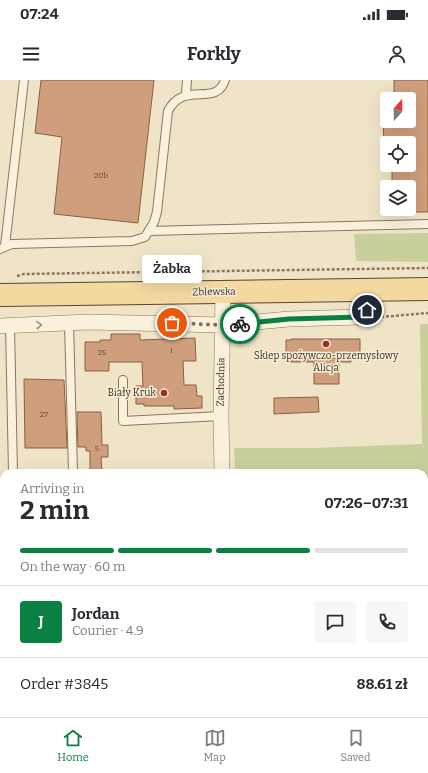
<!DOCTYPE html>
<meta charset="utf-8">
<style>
:root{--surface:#fff;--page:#f7f7f7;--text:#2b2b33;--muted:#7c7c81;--line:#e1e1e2;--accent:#0b8043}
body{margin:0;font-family:Bitter,serif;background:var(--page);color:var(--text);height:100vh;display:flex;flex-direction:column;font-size:15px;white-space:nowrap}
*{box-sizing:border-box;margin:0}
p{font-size:13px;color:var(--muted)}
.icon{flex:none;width:22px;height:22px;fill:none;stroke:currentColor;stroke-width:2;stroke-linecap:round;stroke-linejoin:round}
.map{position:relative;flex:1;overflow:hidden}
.drawer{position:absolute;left:0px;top:389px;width:428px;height:248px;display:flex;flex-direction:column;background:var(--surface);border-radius:12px 12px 0 0;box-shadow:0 4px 16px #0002}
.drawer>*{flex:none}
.needle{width:26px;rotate:20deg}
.controls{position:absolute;left:380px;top:12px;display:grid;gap:8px}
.controls a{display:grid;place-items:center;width:36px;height:36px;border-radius:4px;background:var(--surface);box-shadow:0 4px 16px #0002;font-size:20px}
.pin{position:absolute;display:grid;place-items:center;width:34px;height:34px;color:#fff;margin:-17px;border:2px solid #fff;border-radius:50%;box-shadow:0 1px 4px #0007}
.courier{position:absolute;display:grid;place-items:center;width:40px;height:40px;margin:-20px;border:3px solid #0b8043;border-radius:50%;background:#fff;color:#222;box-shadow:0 1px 5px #0007}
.bubble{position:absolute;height:28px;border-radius:4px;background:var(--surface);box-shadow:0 4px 16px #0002;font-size:13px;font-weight:700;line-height:28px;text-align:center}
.headline em{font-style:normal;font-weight:700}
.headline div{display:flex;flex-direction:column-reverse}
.headline{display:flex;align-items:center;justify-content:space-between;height:68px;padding:0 20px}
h1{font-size:26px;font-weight:700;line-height:30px}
.bar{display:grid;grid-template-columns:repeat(4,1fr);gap:6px 4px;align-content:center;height:48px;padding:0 20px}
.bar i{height:5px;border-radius:3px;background:var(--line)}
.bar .selected{background:var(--accent)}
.bar p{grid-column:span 4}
.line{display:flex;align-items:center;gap:10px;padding:0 20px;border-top:1px solid var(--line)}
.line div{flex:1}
.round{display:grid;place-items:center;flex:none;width:42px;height:42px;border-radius:4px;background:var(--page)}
.status{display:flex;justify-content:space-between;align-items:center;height:28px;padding:0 20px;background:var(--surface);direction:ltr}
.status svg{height:11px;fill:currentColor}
header{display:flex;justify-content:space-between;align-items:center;height:52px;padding:0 20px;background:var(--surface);font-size:18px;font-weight:700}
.dock{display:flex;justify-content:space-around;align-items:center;height:56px;border-top:1px solid var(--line);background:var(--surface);font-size:11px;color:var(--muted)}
.dock a{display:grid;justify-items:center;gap:2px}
.dock .selected{color:var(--accent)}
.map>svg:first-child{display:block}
.green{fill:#c9cf9b}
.building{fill:#cf9f7d;stroke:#8d5f41}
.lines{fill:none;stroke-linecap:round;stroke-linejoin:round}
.lane-casing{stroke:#8d765c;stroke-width:10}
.street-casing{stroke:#8d765c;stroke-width:16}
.primary-casing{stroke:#5b4430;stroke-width:24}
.path{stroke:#8d765c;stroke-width:2.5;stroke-dasharray:3 2;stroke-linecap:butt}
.lane{stroke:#faf1dc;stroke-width:8}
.street{stroke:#faf1dc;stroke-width:15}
.primary{stroke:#f3d9a0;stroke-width:22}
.oneway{stroke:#9c907e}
.done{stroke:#7c6e5b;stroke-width:4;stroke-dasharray:0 7.2}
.route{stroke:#0b8043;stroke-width:5}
.poi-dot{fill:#9e2a2b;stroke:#f7eed8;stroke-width:1.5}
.labels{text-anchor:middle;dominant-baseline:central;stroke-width:3;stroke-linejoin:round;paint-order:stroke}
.number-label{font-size:8px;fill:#624a37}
.street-label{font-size:10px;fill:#3d2e20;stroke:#f7eed8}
.poi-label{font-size:10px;fill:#3d2e20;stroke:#f7eed8}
</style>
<div class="status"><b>07:24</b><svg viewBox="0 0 49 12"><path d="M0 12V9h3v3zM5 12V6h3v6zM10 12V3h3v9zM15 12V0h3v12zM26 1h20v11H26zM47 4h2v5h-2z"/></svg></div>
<header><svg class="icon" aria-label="menu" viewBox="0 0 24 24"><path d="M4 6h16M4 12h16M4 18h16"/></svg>Forkly<svg class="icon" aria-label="person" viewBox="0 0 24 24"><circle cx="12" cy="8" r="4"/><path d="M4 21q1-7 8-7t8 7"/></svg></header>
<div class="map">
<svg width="428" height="637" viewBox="0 0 428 637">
<rect width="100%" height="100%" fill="#f0e4c8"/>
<path class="green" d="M428 153V182L356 181 354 154Z
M420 244H428V573H425L424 393H235L234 368H312L422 364Z
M239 633H325V637H239Z"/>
<path class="building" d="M41 0H154L138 143 54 134 62 57 35 53Z
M394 0H428V132H409V107H392V85H409V63H384L383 41H409V19H394Z
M111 254H140V260L195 258 196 281H183L184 305H196L197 316H202V328L174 329V326H144V324H136V306H143L142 282H109V291H85V262H100V260H111Z
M291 259H360V279H351V282H339V304H314V282H286V260H291Z
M24 299 64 300 67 368H25Z
M318 317 319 332 274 334V318Z
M77 332H101L102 365H108V377H101L102 393H90V371H86V367H78Z"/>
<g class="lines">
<g class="lane-casing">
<path id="lane" d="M186 13 187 0
M149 151 428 144
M5 166 24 0
M0 169 12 164 132 161 145 157 154 142 157 132 168 31C184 0 216 28 225 0
M69 243 73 393
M10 246 13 393
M123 300V341L221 336
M421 633V637"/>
</g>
<g class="street-casing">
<path id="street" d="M0 246 88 242 223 245 289 239 361 237 374 223
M222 393 221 336 223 212
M0 541H4
M226 633V637
M23 637V633"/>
</g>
<g class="primary-casing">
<path id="primary" d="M0 215 428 209"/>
</g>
<path class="path" d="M17 196 24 194 428 188
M381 237 428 233"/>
<use href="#lane" class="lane"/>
<use href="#street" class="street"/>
<use href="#primary" class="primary"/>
</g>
<defs><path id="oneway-chevron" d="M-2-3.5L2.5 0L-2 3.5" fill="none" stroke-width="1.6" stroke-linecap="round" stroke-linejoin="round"/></defs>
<use class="oneway" href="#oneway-chevron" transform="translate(39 245) rotate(-2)"/>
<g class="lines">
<path class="done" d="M172 243 223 245 240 244"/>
<path class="route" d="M240 244 289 239 361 237 367 230"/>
</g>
<g class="poi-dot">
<circle cx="326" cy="264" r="4"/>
<circle cx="164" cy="313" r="4"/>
</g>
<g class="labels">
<g class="number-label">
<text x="101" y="95">20b</text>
<text x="171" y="270">1</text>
<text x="102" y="272">25</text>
<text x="44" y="334">27</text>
<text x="97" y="368">5</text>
</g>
<g class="street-label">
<text transform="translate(214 212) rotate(-1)">Zblewska</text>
<text transform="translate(221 302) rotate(-89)">Zachodnia</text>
</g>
<g class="poi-label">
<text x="326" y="276">Sklep spożywczo-przemysłowy<tspan x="326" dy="12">Alicja</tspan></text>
<text x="156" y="313" text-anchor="end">Biały Kruk</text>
</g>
</g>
</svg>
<div class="controls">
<a><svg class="needle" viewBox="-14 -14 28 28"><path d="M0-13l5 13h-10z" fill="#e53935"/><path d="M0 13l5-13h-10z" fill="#7c7c81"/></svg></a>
<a><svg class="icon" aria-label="locate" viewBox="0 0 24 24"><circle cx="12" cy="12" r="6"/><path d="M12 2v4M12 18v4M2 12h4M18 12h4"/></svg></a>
<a><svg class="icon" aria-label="layers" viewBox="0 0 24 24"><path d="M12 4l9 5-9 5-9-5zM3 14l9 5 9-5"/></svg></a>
</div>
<div class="pin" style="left:172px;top:243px;background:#ea580c"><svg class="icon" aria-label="bag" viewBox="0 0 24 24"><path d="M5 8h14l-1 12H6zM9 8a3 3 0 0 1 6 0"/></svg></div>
<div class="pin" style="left:367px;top:230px;background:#1f2937"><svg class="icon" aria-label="home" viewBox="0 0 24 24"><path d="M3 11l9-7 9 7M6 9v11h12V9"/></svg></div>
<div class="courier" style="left:240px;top:244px"><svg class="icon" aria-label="bike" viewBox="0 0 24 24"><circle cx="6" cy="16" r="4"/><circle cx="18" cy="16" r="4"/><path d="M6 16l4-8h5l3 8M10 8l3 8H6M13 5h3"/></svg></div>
<div class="bubble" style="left:142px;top:175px;width:60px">Żabka</div>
<section class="drawer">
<div class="headline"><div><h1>2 min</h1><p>Arriving in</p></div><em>07:26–07:31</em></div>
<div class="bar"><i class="selected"></i><i class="selected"></i><i class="selected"></i><i></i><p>On the way · 60 m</p></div>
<div class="line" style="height:72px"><b class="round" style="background:var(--accent);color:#fff">J</b><div><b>Jordan</b><p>Courier · 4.9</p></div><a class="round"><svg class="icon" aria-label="chat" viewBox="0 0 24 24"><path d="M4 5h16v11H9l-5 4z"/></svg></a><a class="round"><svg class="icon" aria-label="phone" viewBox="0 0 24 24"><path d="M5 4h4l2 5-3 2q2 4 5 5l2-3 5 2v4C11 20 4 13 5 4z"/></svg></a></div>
<div class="line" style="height:52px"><div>Order #3845</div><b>88.61 zł</b></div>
</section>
</div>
<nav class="dock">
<a class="selected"><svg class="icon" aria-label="home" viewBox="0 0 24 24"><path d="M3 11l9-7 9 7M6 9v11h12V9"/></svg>Home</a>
<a><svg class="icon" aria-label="map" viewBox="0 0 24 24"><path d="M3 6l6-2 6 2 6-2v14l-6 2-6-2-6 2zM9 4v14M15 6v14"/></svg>Map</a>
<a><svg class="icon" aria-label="saved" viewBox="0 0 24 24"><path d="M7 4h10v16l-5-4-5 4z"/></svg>Saved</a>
</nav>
